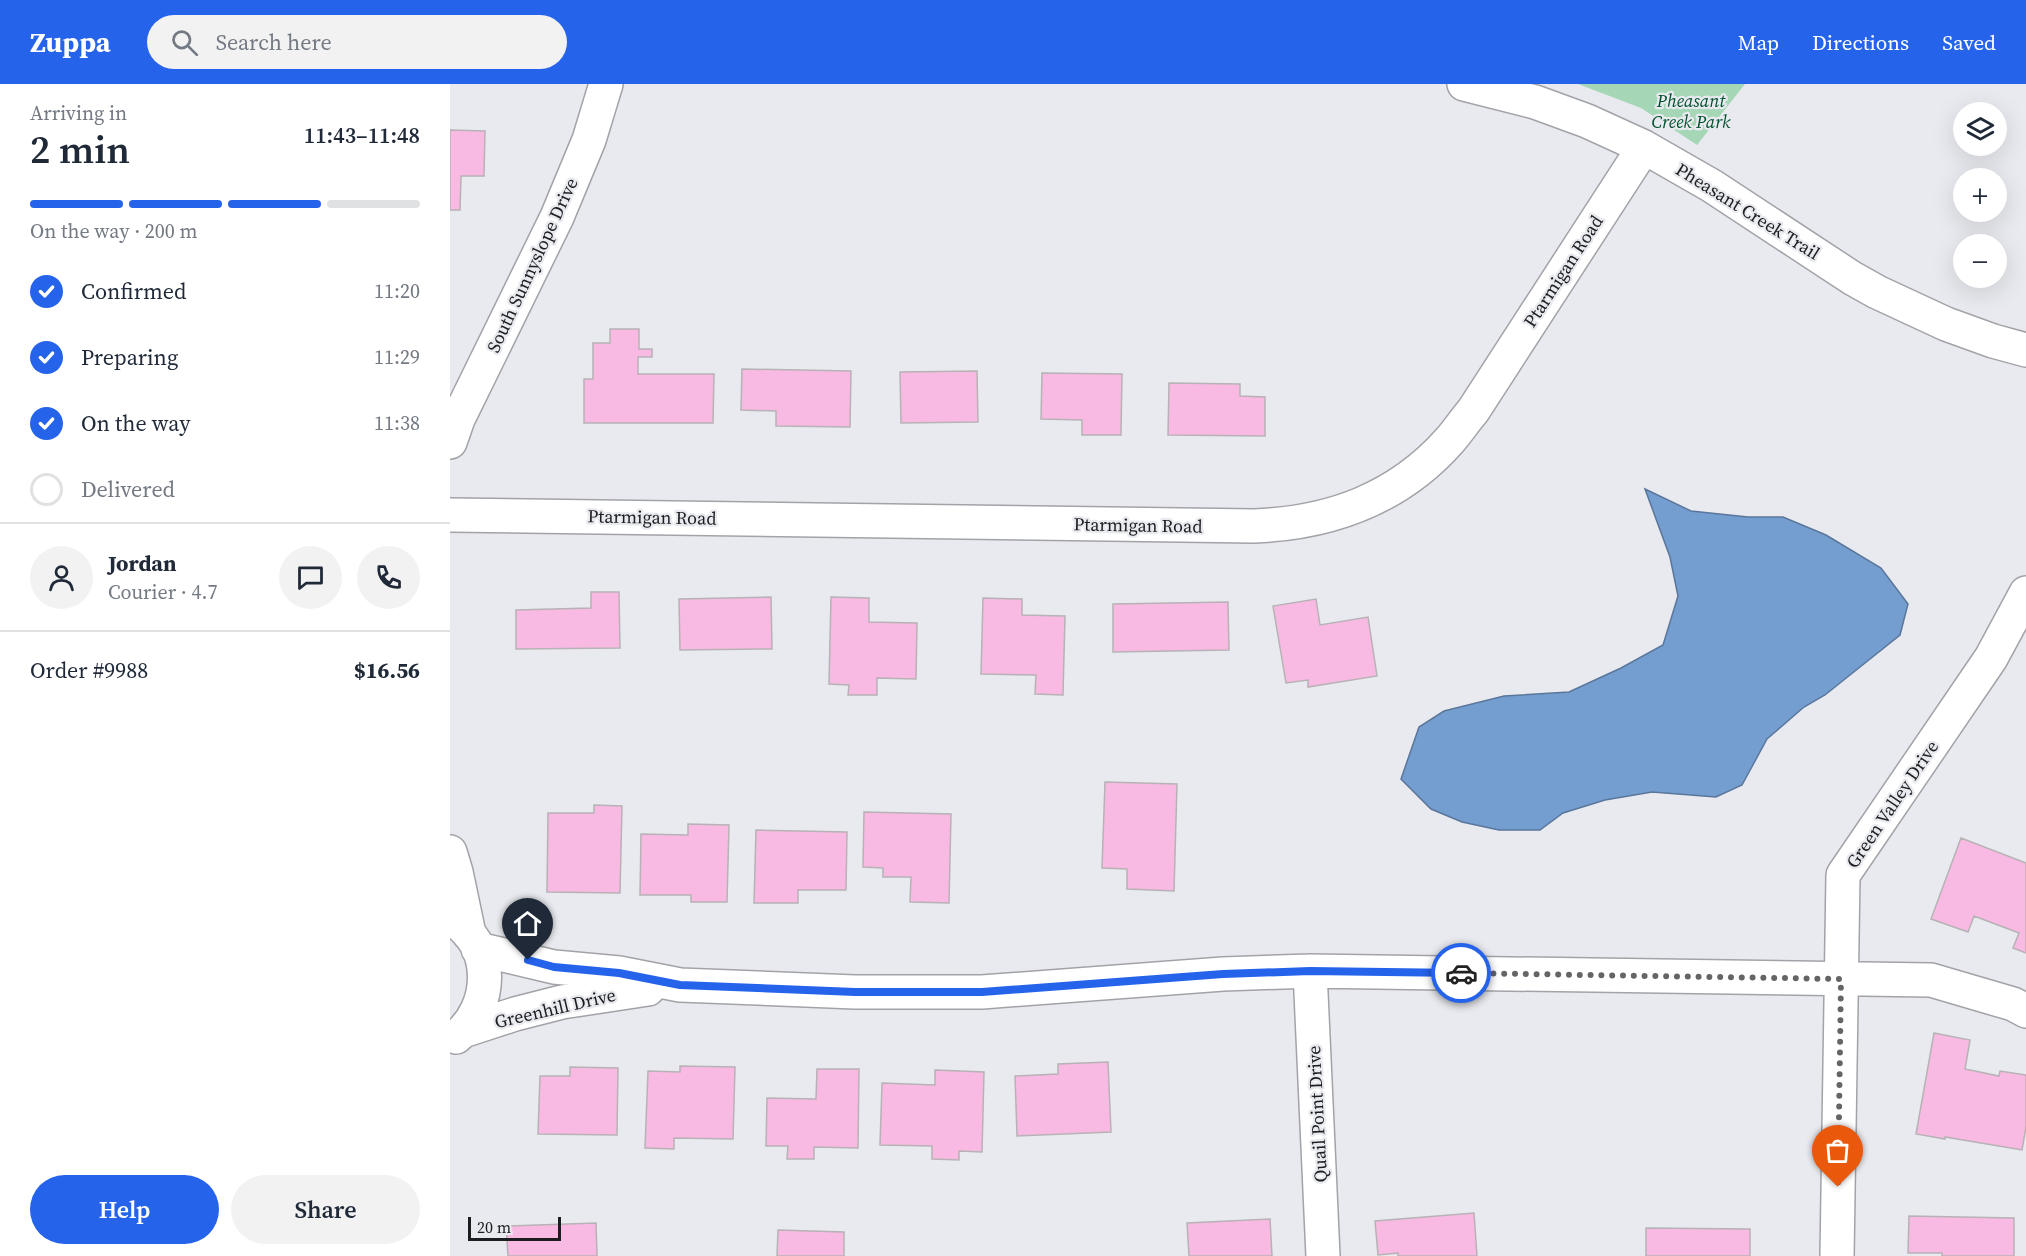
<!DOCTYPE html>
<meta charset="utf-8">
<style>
:root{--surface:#fff;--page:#f2f2f3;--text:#1f2937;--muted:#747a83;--line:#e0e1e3;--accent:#2563eb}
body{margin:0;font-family:"Source Serif 4",serif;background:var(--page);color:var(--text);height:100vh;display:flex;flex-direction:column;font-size:22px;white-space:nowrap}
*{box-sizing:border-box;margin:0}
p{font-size:20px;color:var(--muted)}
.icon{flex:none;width:33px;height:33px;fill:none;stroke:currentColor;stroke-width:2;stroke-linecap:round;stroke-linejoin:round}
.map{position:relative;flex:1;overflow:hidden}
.sheet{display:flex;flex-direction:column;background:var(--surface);width:450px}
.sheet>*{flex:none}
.tools{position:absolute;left:1503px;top:18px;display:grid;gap:12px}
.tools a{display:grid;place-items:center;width:54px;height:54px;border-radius:50%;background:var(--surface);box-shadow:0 6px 24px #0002;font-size:30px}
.scale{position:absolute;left:18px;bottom:15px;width:93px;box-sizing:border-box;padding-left:6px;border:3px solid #1c1d1e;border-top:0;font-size:16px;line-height:21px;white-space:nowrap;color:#1c1d1e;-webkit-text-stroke:4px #e9eaef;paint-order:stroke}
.pin{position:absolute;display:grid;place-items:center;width:51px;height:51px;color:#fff;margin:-62px -26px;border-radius:50% 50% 50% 0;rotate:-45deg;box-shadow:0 0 6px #0007}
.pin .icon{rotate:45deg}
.courier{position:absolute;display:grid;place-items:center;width:60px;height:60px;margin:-30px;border:4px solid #2563eb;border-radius:50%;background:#fff;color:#222;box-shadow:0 2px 8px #0007}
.summary em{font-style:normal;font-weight:600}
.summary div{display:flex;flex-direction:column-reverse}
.summary{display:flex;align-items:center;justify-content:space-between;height:102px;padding:0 30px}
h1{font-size:39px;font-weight:600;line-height:45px}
.bar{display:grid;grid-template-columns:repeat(4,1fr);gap:9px 6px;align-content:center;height:72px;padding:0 30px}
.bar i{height:8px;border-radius:4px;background:var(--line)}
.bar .on{background:var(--accent)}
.bar p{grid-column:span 4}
.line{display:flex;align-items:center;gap:15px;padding:0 30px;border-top:2px solid var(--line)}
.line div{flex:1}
.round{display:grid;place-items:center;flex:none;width:63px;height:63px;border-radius:32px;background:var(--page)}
ol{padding:0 30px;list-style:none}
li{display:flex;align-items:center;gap:18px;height:66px}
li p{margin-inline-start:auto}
li .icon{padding:6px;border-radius:50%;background:var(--accent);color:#fff;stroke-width:4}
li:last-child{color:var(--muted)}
li i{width:33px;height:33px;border:3px solid var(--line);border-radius:50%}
.action{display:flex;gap:12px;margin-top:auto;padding:12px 30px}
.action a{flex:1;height:69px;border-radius:36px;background:var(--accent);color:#fff;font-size:24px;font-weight:600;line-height:69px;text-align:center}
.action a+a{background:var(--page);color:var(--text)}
header{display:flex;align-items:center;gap:36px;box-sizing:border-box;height:84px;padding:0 30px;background:var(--accent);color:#fff}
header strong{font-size:28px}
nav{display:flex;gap:33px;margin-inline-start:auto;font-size:21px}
.search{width:420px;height:54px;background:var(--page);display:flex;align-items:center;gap:15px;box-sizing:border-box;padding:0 21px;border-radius:33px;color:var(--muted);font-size:22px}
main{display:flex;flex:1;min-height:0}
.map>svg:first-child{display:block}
.green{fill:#a5d7b6}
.water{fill:#749dd0;stroke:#5a779b;stroke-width:1.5}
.building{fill:#f8bae2;stroke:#b7b2b5;stroke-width:1.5}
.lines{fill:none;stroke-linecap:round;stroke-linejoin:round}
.minor-casing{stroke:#a2a3a8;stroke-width:36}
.minor{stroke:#fff;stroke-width:33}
.done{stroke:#646567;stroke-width:6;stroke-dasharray:0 10.8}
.route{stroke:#2563eb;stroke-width:8}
.labels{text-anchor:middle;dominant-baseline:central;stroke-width:4.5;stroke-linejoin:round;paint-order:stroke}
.park-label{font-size:18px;font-style:italic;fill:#00512c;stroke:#e9eaef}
.street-label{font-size:18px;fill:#1c1d1e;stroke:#e9eaef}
</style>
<header>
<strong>Zuppa</strong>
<div class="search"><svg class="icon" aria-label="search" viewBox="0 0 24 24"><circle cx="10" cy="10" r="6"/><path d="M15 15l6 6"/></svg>Search here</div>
<nav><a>Map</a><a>Directions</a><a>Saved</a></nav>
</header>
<main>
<section class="sheet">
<div class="summary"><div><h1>2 min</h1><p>Arriving in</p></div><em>11:43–11:48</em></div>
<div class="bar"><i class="on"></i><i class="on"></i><i class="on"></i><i></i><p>On the way · 200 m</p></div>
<ol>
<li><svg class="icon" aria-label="check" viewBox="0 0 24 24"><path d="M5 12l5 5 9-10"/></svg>Confirmed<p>11:20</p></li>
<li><svg class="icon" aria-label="check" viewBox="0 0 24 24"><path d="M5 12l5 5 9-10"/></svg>Preparing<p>11:29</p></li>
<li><svg class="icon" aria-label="check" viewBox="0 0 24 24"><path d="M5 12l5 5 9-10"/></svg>On the way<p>11:38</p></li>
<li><i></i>Delivered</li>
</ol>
<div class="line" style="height:108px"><a class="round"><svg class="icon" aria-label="person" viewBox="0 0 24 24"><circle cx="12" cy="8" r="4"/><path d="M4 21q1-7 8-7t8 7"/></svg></a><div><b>Jordan</b><p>Courier · 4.7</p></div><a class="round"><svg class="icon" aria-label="chat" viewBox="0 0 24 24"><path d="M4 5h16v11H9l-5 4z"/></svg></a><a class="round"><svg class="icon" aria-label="phone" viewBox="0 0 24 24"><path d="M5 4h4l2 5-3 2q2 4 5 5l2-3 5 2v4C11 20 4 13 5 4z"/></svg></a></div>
<div class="line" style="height:78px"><div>Order #9988</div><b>$16.56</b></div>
<div class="action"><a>Help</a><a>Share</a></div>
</section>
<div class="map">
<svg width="1576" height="1172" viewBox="0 0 1576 1172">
<rect width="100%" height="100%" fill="#e9eaef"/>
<path class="green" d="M1128 0H1295L1247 61 1191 24Z"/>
<path class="water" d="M1195 405 1241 427 1298 433H1333L1376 451 1431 484 1458 520 1450 551 1375 611 1354 623 1317 655 1292 701 1266 713 1202 708 1155 716 1113 729 1090 746H1049L1012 738 981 725 951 695 969 643 994 627 1054 612 1119 608 1171 584 1213 561 1228 512 1220 473Z"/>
<path class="building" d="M0 46 35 47 34 92H11L10 126H0Z
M160 245H189V265H202V273H188V290H264L263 339H134V295H143V259H160Z
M292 285 401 287 400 343 326 342V327L291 326Z
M527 287 528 338 451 339 450 288Z
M592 289 672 290 671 351H632V336L591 335Z
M719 299 790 300V312L815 313V352L718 351Z
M141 508H169L170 564 66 565V526L141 524Z
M321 513 322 565 230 566 229 515Z
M381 513 419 514V538L467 539 466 595 427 594V611H398L399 601 379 600Z
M533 514 572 515V531L615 532 613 611 585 610 586 591 531 590Z
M866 515 870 541 918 533 927 592 858 603V596L836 599 823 522Z
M778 518 779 566 663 568V520Z
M655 698 727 700 724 807 677 805V785L652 784Z
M144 721 172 722 170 809 97 808 98 729H144Z
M414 728 501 730 499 819 460 818 461 793H433V784L413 783Z
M238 740 279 741 277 818H241V811H190L191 750 238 751Z
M306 746 397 748 396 806H348V819H304Z
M1511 754 1576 779V869L1563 864 1569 849 1524 832 1518 848 1481 835Z
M1484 949 1520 956 1515 985 1549 992 1550 987 1576 991V1043L1572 1066 1495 1053V1055L1466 1050Z
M658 978 661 1048 567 1052 565 992 608 990V980Z
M230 982 285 983 283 1055 224 1054V1065L195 1064 198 987 230 988Z
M120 983 168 984 167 1051 88 1050 90 992H120Z
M367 985H409L408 1064 364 1063V1075H337L338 1062H316L317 1014 366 1015Z
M485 986 534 988 532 1068 509 1067V1076L482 1075V1062L430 1061 432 999 485 1001Z
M1024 1129 1027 1172H948V1169L928 1171 925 1137Z
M1459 1132 1564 1134V1172H1492V1169H1458Z
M820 1135 822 1172H739L737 1139Z
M146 1139 147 1172H58L56 1142Z
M1196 1144 1300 1145V1172H1196Z
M328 1146 394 1148V1172H327Z"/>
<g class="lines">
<g class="minor-casing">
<path id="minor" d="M1014 0 1085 18 1137 37 1194 63 1262 102 1402 194 1427 208 1496 240 1543 257 1576 266
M0 358 8 335 107 133 139 56 156 0
M0 431 804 442C881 439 948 415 1000 356 1008 347 1015 336 1023 327L1194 63
M0 768 6 788 19 850
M0 834C46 859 44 923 6 953
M28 865 104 883 169 889 230 901 405 908H532L773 890 860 887 1481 896 1563 920 1576 927
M860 887 873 1172
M16 946 65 930 112 918 198 905
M1387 1172 1393 791 1541 574 1576 509"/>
</g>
<use href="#minor" class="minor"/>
</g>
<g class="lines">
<path class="done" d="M1011 889 1391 895 1388 1103"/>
<path class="route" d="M78 876 104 883 169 889 230 901 405 908H532L773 890 860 887 1011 889"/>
</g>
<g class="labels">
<g class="park-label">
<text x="1241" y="16">Pheasant<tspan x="1241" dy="21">Creek Park</tspan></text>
</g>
<g class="street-label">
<text transform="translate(1298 127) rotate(32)">Pheasant Creek Trail</text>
<text transform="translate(82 181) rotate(-65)">South Sunnyslope Drive</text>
<text transform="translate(1113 187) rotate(-57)">Ptarmigan Road</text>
<text transform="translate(202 433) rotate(1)">Ptarmigan Road</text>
<text transform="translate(688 441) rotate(1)">Ptarmigan Road</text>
<text transform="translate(1442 720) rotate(-56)">Green Valley Drive</text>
<text transform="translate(105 924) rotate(-13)">Greenhill Drive</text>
<text transform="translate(867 1030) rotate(-93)">Quail Point Drive</text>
</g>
</g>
</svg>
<div class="tools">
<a><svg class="icon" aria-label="layers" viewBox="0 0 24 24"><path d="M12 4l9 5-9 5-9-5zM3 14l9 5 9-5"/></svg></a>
<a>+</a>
<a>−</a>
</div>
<div class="scale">20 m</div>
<div class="pin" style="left:1388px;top:1103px;background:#ea580c"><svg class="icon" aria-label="bag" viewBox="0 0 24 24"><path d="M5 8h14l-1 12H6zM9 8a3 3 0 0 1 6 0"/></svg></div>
<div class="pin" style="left:78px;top:876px;background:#1f2937"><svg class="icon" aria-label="home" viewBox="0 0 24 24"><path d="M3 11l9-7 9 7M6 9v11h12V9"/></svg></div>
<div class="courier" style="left:1011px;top:889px"><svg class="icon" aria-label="car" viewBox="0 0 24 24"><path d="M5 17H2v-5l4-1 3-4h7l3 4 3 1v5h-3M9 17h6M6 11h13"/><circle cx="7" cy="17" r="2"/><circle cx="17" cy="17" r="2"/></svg></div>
</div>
</main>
